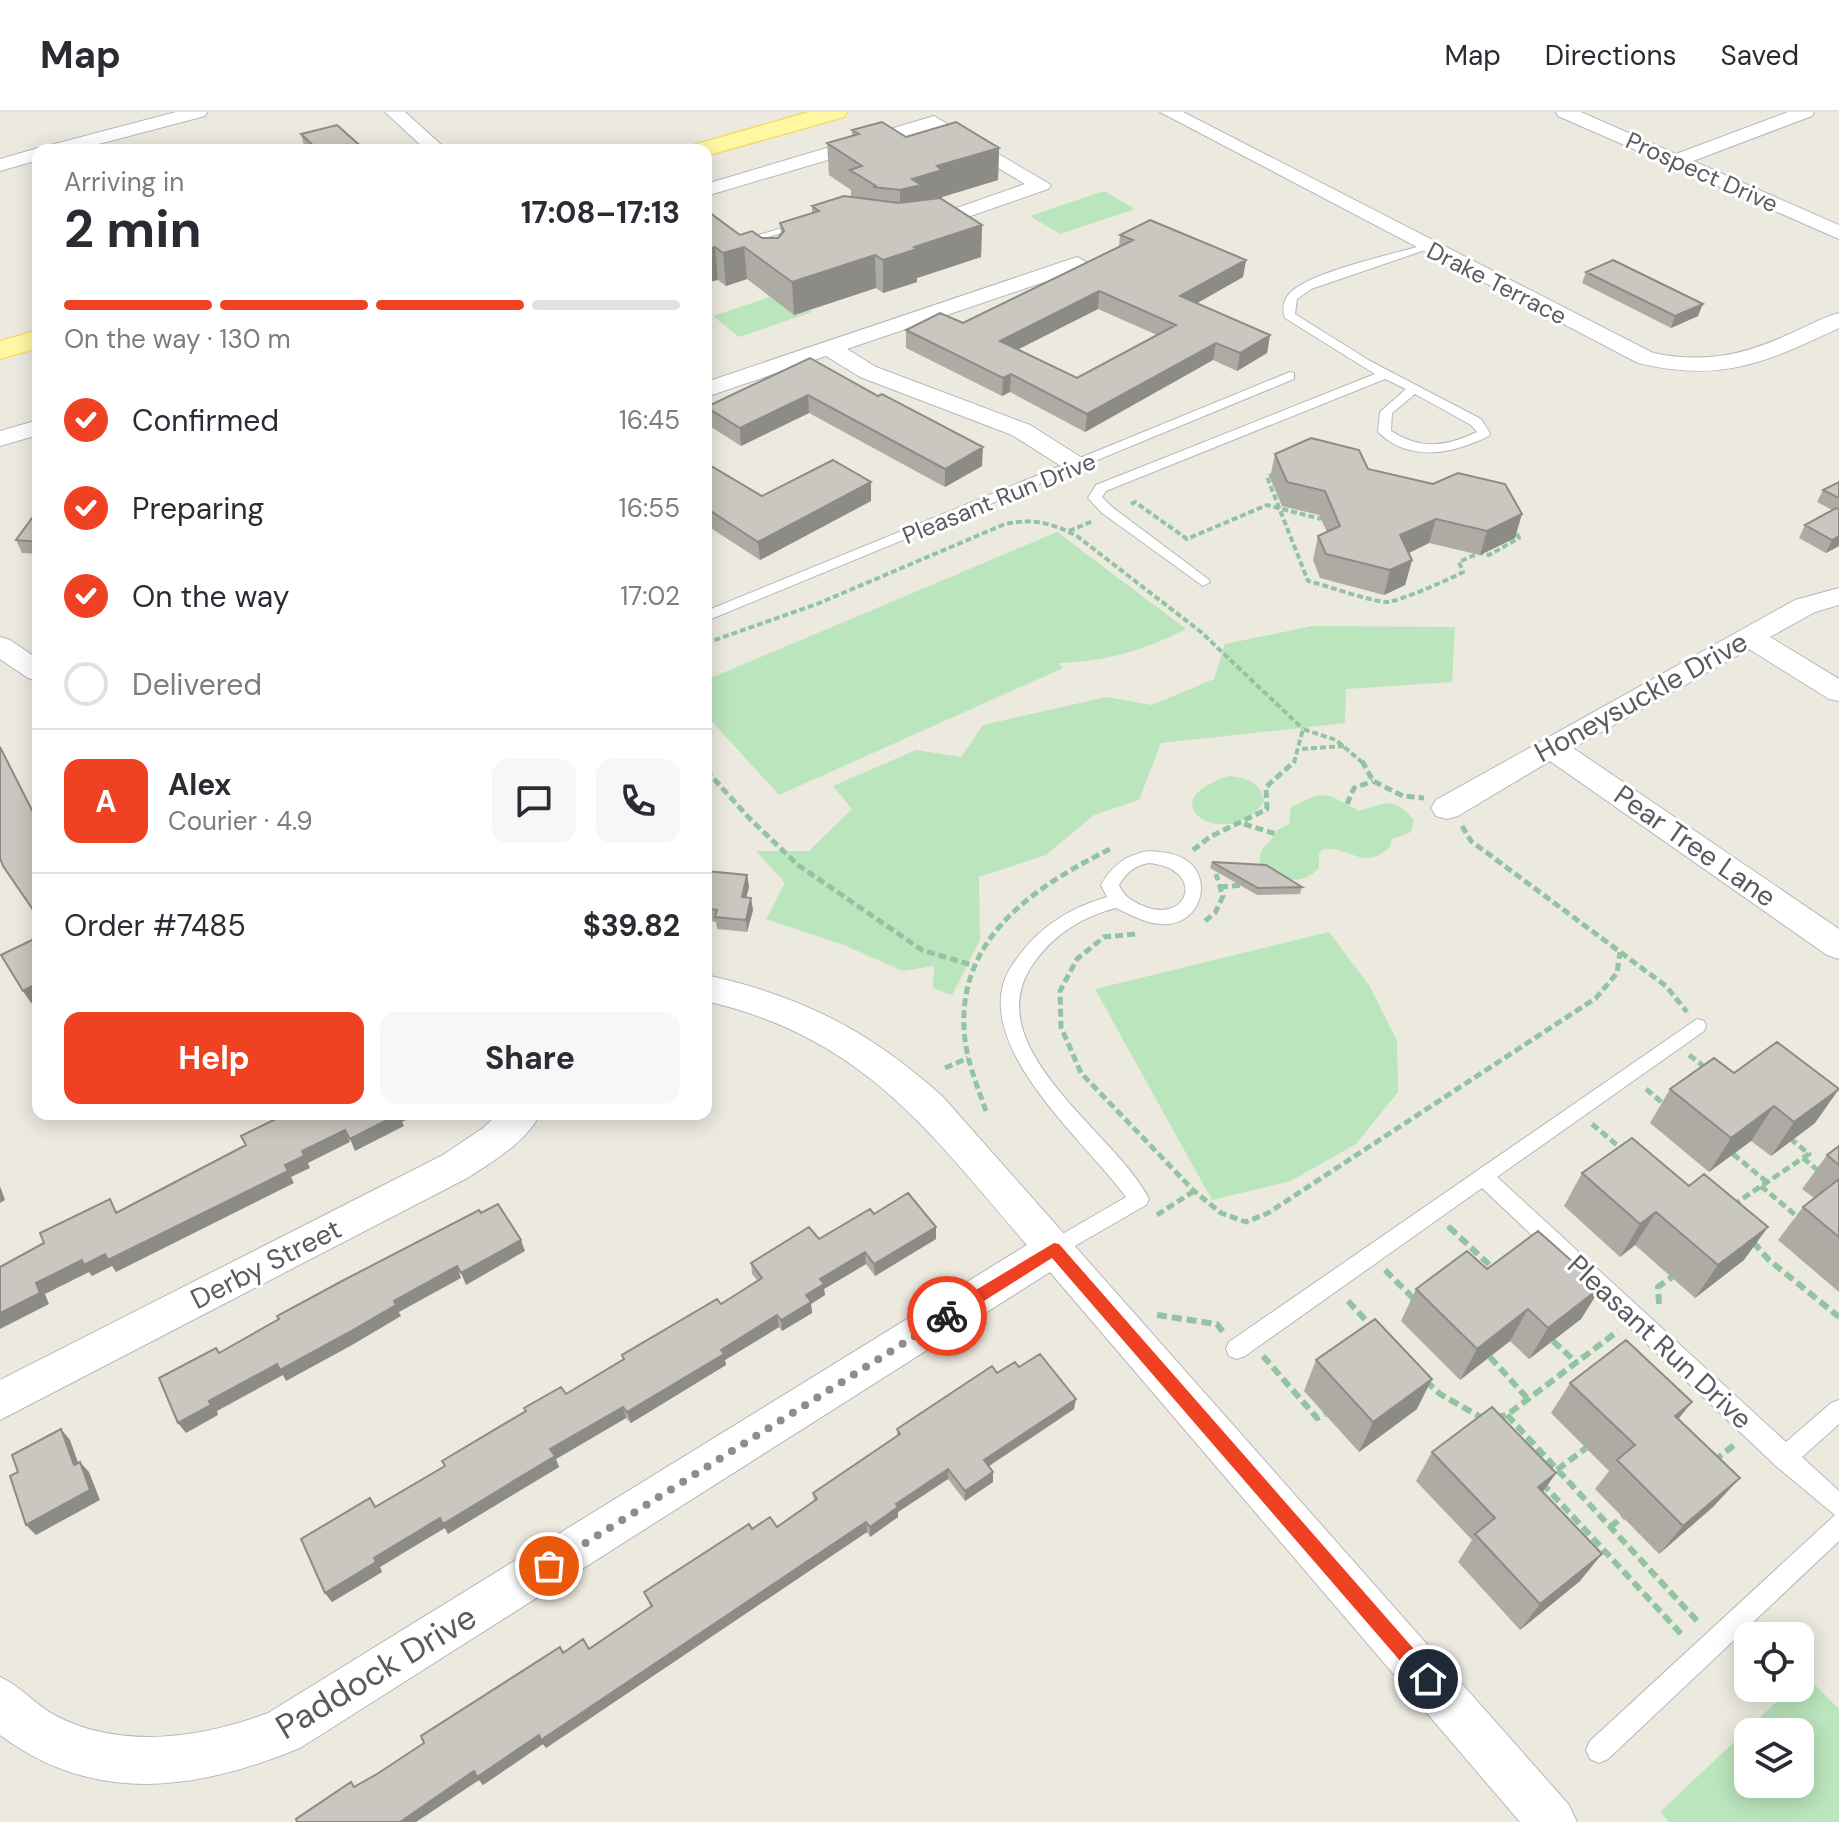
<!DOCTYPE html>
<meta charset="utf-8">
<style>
:root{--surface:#fff;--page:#f7f7f7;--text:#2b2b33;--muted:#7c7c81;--line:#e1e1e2;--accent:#ef4223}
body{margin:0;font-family:"DM Sans",sans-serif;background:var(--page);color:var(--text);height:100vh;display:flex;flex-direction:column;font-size:30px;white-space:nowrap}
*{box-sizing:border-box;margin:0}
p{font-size:26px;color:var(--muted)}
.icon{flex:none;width:44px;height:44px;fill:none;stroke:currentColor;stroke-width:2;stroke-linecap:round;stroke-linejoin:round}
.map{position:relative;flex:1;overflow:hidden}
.sheet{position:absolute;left:32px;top:32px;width:680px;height:976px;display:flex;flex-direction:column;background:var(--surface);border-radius:16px;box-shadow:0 4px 20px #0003}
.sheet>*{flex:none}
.tools{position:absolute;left:1734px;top:1510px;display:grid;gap:16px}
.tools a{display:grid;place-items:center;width:80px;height:80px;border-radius:16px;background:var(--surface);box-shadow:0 4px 20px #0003;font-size:40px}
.pin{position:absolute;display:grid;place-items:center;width:68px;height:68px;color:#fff;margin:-34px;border:4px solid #fff;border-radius:50%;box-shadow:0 2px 8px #0007}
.courier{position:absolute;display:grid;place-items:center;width:80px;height:80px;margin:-40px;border:6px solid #ef4223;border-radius:50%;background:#fff;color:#222;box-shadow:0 2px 10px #0007}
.overview em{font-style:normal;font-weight:700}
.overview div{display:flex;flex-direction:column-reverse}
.overview{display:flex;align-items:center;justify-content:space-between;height:136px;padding:0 32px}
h1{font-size:52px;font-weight:700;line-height:60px}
.bar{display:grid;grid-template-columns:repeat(4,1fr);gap:12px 8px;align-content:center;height:96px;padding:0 32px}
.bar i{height:10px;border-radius:6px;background:var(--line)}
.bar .selected{background:var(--accent)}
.bar p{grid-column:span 4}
.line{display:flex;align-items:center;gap:20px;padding:0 32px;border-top:2px solid var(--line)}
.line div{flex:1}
.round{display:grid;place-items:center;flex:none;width:84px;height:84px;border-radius:16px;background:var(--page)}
ol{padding:0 32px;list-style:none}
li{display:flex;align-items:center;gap:24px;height:88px}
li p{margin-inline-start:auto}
li .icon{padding:8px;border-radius:50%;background:var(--accent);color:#fff;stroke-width:4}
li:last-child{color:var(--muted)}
li i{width:44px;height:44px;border:4px solid var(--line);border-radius:50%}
.primary-button{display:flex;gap:16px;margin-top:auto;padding:16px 32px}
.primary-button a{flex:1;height:92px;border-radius:16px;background:var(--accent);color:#fff;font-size:32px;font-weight:700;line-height:92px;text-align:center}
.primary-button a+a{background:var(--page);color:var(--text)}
header{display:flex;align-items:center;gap:48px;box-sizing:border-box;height:112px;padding:0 40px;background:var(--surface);border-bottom:2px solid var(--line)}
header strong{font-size:38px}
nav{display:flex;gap:44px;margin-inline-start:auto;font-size:28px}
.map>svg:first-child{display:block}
.green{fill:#bae5bd;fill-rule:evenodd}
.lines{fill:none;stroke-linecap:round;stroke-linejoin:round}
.lane-casing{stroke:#b5b7bd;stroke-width:2}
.street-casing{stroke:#b5b7bd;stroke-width:2}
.primary-casing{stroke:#f6d34f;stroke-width:2}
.path-far2{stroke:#92c4a4;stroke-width:4;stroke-dasharray:6 3;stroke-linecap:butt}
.path-far1{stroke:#92c4a4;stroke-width:5;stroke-dasharray:8 4;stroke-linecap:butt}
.path{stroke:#92c4a4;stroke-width:6;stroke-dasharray:10 5;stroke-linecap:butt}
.lane{fill:#fff;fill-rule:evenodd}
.street{fill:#fff;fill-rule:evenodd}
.primary{fill:#fff7a2;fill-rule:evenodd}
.wall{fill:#adaba4;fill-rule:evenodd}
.shaded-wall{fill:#8d8b86}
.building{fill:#c9c7bf;stroke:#8d8b86;stroke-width:2;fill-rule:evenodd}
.route{fill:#ef4223}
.done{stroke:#8c8e8d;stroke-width:8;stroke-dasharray:0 14.4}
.labels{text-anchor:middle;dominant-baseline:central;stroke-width:6;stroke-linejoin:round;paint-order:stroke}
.far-street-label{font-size:24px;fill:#585c61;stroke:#fff}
.street-label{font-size:28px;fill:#585c61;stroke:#fff}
.near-street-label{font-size:34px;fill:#585c61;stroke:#fff}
</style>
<header>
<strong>Map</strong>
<nav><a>Map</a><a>Directions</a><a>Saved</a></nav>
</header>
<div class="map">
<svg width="1839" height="1710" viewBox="0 0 1839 1710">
<rect width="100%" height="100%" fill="#eceadf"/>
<path class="green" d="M1104 79 1135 97 1060 122 1030 104Z
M774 172 812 200 739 225 713 204 770 185Z
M1057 420 1186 517C1145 538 1105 550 1058 551L1063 556 779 683 706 603V568Z
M1312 514 1455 515 1452 570 1346 577 1345 611 1161 631 1139 688 1094 703 1046 743 979 765 980 828 952 883 933 876 934 854 903 859 844 833 766 807 785 771 756 739H809L852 697 833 674 916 638 961 645 983 613 1106 585 1152 593 1214 567 1225 532Z
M1229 664C1246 666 1261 670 1264 689 1230 742 1143 691 1229 664Z
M1317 683 1331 684 1359 699C1384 692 1395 683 1414 709L1411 720 1392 727 1390 735C1363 760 1350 734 1323 737L1319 742V756C1300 776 1282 767 1261 755 1255 734 1271 734 1277 718L1289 712 1291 695Z
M1329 820 1369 873 1397 929 1398 980 1356 1032 1291 1069 1212 1088 1095 877Z
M1805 1563 1839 1597V1710H1669L1660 1700 1791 1576H1800V1567ZM1748 1620H1800V1672H1748Z"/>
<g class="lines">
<g class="lane-casing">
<path id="lane" d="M799 111 808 113 744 132 738 129Z
M1424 133 1434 135 1311 177 1297 187 1295 202 1370 249 1481 307 1490 321 1489 324C1452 342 1410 351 1378 320L1380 300 1406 277 1385 267 1106 379 1102 385 1112 395 1208 467 1210 470 1203 474 1102 401 1088 386 1096 373 1375 262 1285 206C1282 197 1283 189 1289 182 1308 160 1394 142 1424 133ZM1415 282 1471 313 1477 320C1445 335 1421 338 1391 319L1392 301Z
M1290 260 1294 261V267L706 509V499Z
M1149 739C1164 740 1178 741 1190 751 1212 771 1199 809 1169 812 1150 814 1133 804 1116 796 1084 804 1056 821 1036 848 970 933 1116 1020 1149 1087L1146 1093 1054 1146 1047 1143 1044 1137 1047 1131 1126 1085C1087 1032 984 945 1003 873 1006 861 1014 850 1021 841 1043 812 1073 795 1107 785L1101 773C1113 753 1125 743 1149 739ZM1149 751C1208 757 1188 815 1141 793 1129 787 1125 785 1119 773 1126 761 1135 753 1149 751Z
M1697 907 1704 909 1706 914 1704 919 1497 1065 1786 1330 1831 1291 1839 1288V1312L1802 1345 1839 1379V1429L1608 1647 1599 1651 1590 1647 1586 1638 1590 1629 1835 1403 1776 1354 1482 1076 1245 1244 1237 1247 1229 1244 1226 1237 1229 1230Z"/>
</g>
<g class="street-casing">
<path id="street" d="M176 0H207L205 4 76 38H38V48L0 59V47L38 36 44 38 47 34Z
M385 0H405L447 38H426Z
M1160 0H1183L1653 241C1702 251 1742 244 1787 223 1804 216 1821 206 1839 201V216C1765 251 1721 271 1638 251Z
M1556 0H1581L1676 42 1788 0H1814L1812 4 1693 49 1839 113V127L1558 4Z
M934 4 1051 73 1048 77 936 116H922L919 112 922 108 1025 72 932 17 706 84V72Z
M1077 145 1088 151 1085 156 847 237 876 255 1030 313 1087 349 1090 354 1087 359H1069L1012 323 860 265 826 244 706 285V270Z
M38 308V323L0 334V319Z
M1839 476V493L1815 500 1770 525 1839 567V589L1829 587 1749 537 1573 636 1839 817V847L1827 843 1550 649 1458 704 1447 707 1436 704 1431 696 1436 688 1795 488Z
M0 525 10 528 38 547V569L28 566 0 547Z
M706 863C802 884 870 919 943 985L1569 1693 1577 1710H1520L1050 1160 300 1636C198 1678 95 1694 0 1623V1565C21 1574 35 1593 56 1604 122 1638 202 1626 268 1601L1027 1133C927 1017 864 926 706 889Z
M498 1002H540C526 1030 495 1048 469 1065L0 1308V1268L443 1043 483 1016Z"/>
</g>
<g class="primary-casing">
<path id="primary" d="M808 0H847L844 5 706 44V38H690L693 33Z
M38 218V236L0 247V229Z"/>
</g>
<path class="path-far2" d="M1304 348 1502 395 1519 426 1489 443 1479 441 1459 450 1463 460C1453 466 1397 490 1387 490 1368 489 1329 474 1308 469L1267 365Z
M1131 392 1135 390 1187 427 1267 393 1321 407
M1069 419 1093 409
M706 531 817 492 1005 412C1033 406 1052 411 1077 424L1201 520 1303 617
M1302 637 1344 634
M1294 651 1303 617 1336 628 1363 651"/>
<path class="path-far1" d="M1362 649 1373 669 1403 684 1424 686
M706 658 750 707 798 753 922 838 975 854
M1347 692 1354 676 1373 669
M1244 712 1276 722
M1462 714 1471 729 1666 874 1687 900
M1193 738 1210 725 1267 697 1266 675 1295 649
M1220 775 1243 773
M1205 809 1215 801 1223 784 1216 762
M1135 822 1104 825 1077 847 1060 879 1061 915 1081 961 1194 1079 1221 1101 1246 1110 1268 1101 1596 886 1617 861 1620 840
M1689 943 1706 956
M945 956 968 946
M1646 977 1666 994
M986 999C978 976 968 952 965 928 953 827 1034 775 1112 736
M1592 1012 1624 1039
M1733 1042 1767 1070
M1803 1046 1821 1061
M1761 1074 1800 1107
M1733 1093 1809 1042 1792 1028
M1157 1103 1194 1079
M1448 1114 1451 1117"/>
<path class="path" d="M1449 1115 1496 1159
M1753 1130 1769 1148 1839 1205
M1385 1158 1415 1188
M1348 1189 1371 1214
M1659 1192 1658 1175 1672 1165
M1157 1203 1217 1212 1223 1220
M1553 1229 1577 1251
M1263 1244 1317 1306 1325 1302
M1490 1245 1528 1287
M1426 1269 1440 1282 1484 1307
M1507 1303 1699 1511
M1496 1305 1507 1303 1618 1219
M1714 1349 1734 1333
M1557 1358 1586 1336
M1542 1371 1684 1525
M1610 1415 1623 1405"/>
<use href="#lane" class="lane"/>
<use href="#street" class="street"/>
<use href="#primary" class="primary"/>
</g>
<path class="wall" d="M852 18 999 36 998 68 942 85V87L982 113 981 145 917 166V170L883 181 876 176 794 203 747 167 726 174 718 168 706 98 740 123 762 126H778L781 122 780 111 812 101V94L851 85V78L829 63 827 31 852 24Z
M301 22 365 38H309L304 33Z
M1120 123 1246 148 1243 165 1197 191 1270 223 1267 241 1237 259 1213 248 1085 320 1010 280 1002 284 906 236V218L963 211 1119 135ZM1098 197 1157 223 1077 266 1018 237Z
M1586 160 1698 204 1671 216 1582 171Z
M810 246 982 354 945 375 809 301 741 334 708 313 706 295Z
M1275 342 1368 357 1515 426 1480 443 1429 431 1409 441 1412 448 1405 473 1384 483 1320 466 1313 448 1318 424 1327 420 1319 403 1282 394 1270 366Z
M706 351 762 384 871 389 760 448 706 413Z
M1839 370V434L1826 441 1799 426 1805 413 1832 398 1817 390 1823 378Z
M38 407V442L22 441 16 428Z
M1212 750 1302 775 1300 782 1257 783 1210 756Z
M706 759 747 763 749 775 746 785 753 798 747 820 717 817 716 810 706 808Z
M1734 961 1815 1011 1771 1044 1751 1029 1709 1060 1650 1011 1670 977Z
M1632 1026 1744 1148 1695 1186 1635 1133 1620 1145 1564 1094 1582 1061Z
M1839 1034V1180L1778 1128 1803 1095 1814 1086 1802 1077 1827 1043Z
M874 1102 936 1127 875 1164 866 1152 824 1177 825 1183 811 1192 812 1201 782 1219 779 1215 725 1248 726 1253 631 1311 626 1306 556 1347 559 1355 448 1422 445 1416 380 1455 382 1460 332 1490 325 1481 370 1386 375 1395 623 1248 622 1243 721 1192 758 1169 752 1162 751 1151 819 1127Z
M1487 1157 1601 1175 1581 1207 1529 1247 1510 1229 1460 1268 1401 1209 1416 1177Z
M1316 1248 1417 1297 1359 1340 1304 1279Z
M1019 1255 1074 1297 989 1354 993 1370 965 1389 948 1367 898 1400V1405L870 1425 867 1420 546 1636 543 1632 483 1673 479 1668 416 1710H297L377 1662 563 1541 589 1537 651 1495 644 1480 752 1417 777 1415 814 1389 813 1381 897 1324V1317L997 1261Z
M1570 1271 1678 1307 1714 1394 1659 1442 1595 1377 1609 1359 1551 1301Z
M1432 1340 1556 1361 1543 1380 1580 1469 1520 1518 1458 1450 1472 1428 1416 1369Z"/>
<path class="shaded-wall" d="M999 36 998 68 942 85V90L900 111V78L912 67 937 54Z
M982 113 981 145 917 166V170L883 181V148L914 135Z
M715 135 718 168 706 171V138Z
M744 135 747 167 726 174 723 141Z
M875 143 876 176 794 203 792 170Z
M1246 148 1243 165 1178 202 1180 184Z
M1099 179 1098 197 999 247 1000 229Z
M1703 192 1698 204 1671 216 1675 204Z
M1270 223 1267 241 1237 259 1240 241Z
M1216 231 1213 248 1085 320 1087 302Z
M1011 262 1010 280 1002 284 1003 266Z
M808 283 809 301 741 334 740 316Z
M983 335 982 354 945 375V357Z
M871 370V389L760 448 758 430Z
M1522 402 1515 426 1480 443 1487 419Z
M1436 407 1429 431 1394 448 1400 423Z
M1839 424V434L1826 441 1832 428Z
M1412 448 1405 473 1384 483 1390 458Z
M747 763 749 775 743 798 742 785Z
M751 786 753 798 747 820 746 808Z
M38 871V888L31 891 23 879Z
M1839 977 1815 1011 1771 1044 1794 1010Z
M1774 994 1751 1029 1709 1060 1731 1026Z
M398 1002H417L402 1010 404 1014 355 1039 350 1027Z
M345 1018 350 1030 308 1051 310 1056 291 1065 294 1071 116 1160 112 1154 92 1164 89 1160 45 1182 49 1192 0 1217V1201L36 1171 82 1148 285 1053 302 1039Z
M0 1074 5 1088 0 1091Z
M1656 1100 1635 1133 1620 1145 1640 1112Z
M936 1115V1127L875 1164 874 1152Z
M1768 1115 1744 1148 1695 1186 1718 1153Z
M521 1128 525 1139 466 1173 461 1161Z
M865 1140 866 1152 824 1177 825 1183 811 1192 812 1201 782 1219 781 1208 820 1167Z
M457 1154 461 1166 399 1200 401 1204 352 1233 286 1269 283 1263 217 1299 218 1303 186 1321 178 1311 209 1289Z
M1601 1175 1581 1207 1529 1247 1548 1216Z
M1528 1197 1510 1229 1460 1268 1477 1237Z
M777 1203 779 1215 725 1248 726 1253 631 1311 627 1300 721 1238Z
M1432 1267 1417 1297 1359 1340 1373 1310Z
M1076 1287 1074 1297 983 1358 984 1348Z
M1692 1290 1668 1320 1675 1304Z
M623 1295 626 1306 556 1347 559 1355 448 1422 445 1416 426 1427 380 1455 382 1460 332 1490 325 1481 374 1446 550 1337Z
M61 1317 70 1328 83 1364 74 1353Z
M80 1350 89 1360 100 1388 36 1423 26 1413Z
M948 1357V1367L898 1400V1405L870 1425V1415L896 1392Z
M993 1360V1370L965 1389V1379Z
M1556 1361 1536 1389 1538 1375Z
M1740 1366 1714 1394 1659 1442 1683 1414Z
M866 1410 867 1420 546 1636 543 1632 483 1673 479 1668 416 1710H400L474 1659 539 1623Z
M1602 1442 1580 1469 1520 1518 1540 1492Z"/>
<path class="building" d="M882 10 906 25 956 10 999 36 937 54 942 58 912 67 921 73 900 78 873 75 876 74 850 58 862 54 827 31 859 22 852 18Z
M337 13 365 38H318L301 22Z
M844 84 899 91 940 86 982 113 914 135 917 137 883 148 875 143 792 170 744 135 723 141 715 135 706 138V98L740 123 752 119 762 126H778L784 119 780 111 819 99 812 94Z
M1150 108 1246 148 1180 184 1270 223 1240 241 1216 231 1087 302 1011 262 1003 266 906 218 940 201 963 211 1133 128 1120 123ZM1099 179 1176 213 1077 266 1000 229Z
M1613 148 1703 192 1675 204 1586 160Z
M810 246 878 284 882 282 983 335 945 357 808 283 740 316 706 295Z
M1311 326 1359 338 1368 357 1433 372 1458 361 1505 372 1522 402 1487 419 1436 407 1400 423 1412 448 1390 458 1326 442 1318 424 1340 414 1325 379 1287 370 1275 342Z
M833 348 871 370 758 430 706 396V351L762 384Z
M1839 370V386L1823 378Z
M1836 396 1839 397V424L1832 428 1805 413Z
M32 406 38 407V430L16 428Z
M0 635 38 710V805L3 754 0 746Z
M1212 750 1266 753 1302 775 1258 776Z
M706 759 747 763 742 785 751 786 746 808 715 805 717 798 706 796Z
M38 825V871L23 879 1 843Z
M1777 930 1839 977 1794 1010 1774 994 1731 1026 1670 977 1714 946 1734 961Z
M286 1002H399L350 1027 345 1018 302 1039 304 1044 285 1053 288 1059 108 1148 105 1142 84 1153 82 1148 36 1171 40 1181 0 1201V1155L44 1131 40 1121 110 1087 116 1101 246 1033 241 1024Z
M1632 1026 1689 1074 1704 1062 1768 1115 1718 1153 1656 1100 1640 1112 1582 1061Z
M1839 1034V1053L1827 1043Z
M1839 1067V1125L1803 1095Z
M908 1081 936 1115 874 1152 865 1140 820 1167 824 1172 806 1183 811 1190 781 1208 777 1203 721 1238 724 1242 627 1300 623 1295 550 1337 555 1344 443 1412 440 1406 420 1418 374 1446 376 1450 325 1481 301 1427 370 1386 375 1395 445 1354 442 1349 526 1299 524 1296 561 1275 566 1282 624 1247 622 1243 717 1187 721 1192 762 1166 751 1151 809 1115 819 1127 870 1097 874 1102Z
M498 1092 521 1128 461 1161 457 1154 394 1189 396 1193 346 1222 280 1258 277 1252 209 1289 211 1293 178 1311 159 1266 216 1236 219 1241 279 1207 277 1204 342 1169 479 1098 481 1101Z
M1538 1119 1601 1175 1548 1216 1528 1197 1477 1237 1416 1177 1467 1139 1487 1157Z
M1375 1207 1432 1267 1373 1310 1316 1248Z
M1626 1228 1692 1290 1675 1304 1740 1366 1683 1414 1617 1348 1635 1333 1570 1271Z
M1040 1242 1076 1287 984 1348 993 1360 965 1379 948 1357 896 1392 898 1395 870 1415 866 1410 541 1628 539 1623 477 1665 474 1659 400 1710H297L296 1707 351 1670 354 1675 377 1662 424 1631 421 1624 560 1535 563 1541 583 1527 589 1537 652 1494 644 1480 749 1412 752 1417 770 1405 777 1415 817 1387 813 1381 900 1322 897 1317 992 1254 997 1261 1015 1250 1019 1255Z
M1492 1295 1556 1361 1538 1375 1602 1442 1540 1492 1475 1422 1495 1406 1432 1340Z
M61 1317 74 1353 80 1350 90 1378 26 1413 10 1364 18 1360 12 1343Z"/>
<path class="route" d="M1054 1131 1059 1132 1434 1560 1437 1567 1434 1573 1428 1576 1421 1573 1052 1146 952 1209H941V1199Z"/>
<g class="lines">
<path class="done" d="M549 1454 947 1204"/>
</g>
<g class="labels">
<g class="far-street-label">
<text transform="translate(1702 60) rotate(24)">Prospect Drive</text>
<text transform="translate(1497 171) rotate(27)">Drake Terrace</text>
<text transform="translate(999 386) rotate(-22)">Pleasant Run Drive</text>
</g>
<g class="street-label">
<text transform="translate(1641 585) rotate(-29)">Honeysuckle Drive</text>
<text transform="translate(1695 734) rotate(35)">Pear Tree Lane</text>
<text transform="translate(266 1152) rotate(-27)">Derby Street</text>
<text transform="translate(1660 1230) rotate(43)">Pleasant Run Drive</text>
</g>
<g class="near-street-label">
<text transform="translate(376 1560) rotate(-31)">Paddock Drive</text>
</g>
</g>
</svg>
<div class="tools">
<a><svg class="icon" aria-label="locate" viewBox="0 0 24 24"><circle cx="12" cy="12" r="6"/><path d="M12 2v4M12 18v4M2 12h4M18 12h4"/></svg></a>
<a><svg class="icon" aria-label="layers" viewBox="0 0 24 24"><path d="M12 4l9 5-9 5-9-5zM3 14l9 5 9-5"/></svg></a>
</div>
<div class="pin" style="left:549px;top:1454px;background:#ea580c"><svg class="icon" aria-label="bag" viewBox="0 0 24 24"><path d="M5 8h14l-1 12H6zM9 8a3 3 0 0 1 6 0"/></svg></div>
<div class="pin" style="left:1428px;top:1567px;background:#1f2937"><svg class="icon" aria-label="home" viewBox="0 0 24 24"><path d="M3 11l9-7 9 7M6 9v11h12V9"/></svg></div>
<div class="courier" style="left:947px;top:1204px"><svg class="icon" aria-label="bike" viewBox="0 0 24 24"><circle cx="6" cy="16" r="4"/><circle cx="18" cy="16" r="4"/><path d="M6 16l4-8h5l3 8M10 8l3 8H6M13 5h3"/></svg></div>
<section class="sheet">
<div class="overview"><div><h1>2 min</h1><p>Arriving in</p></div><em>17:08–17:13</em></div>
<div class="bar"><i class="selected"></i><i class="selected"></i><i class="selected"></i><i></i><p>On the way · 130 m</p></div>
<ol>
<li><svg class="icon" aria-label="check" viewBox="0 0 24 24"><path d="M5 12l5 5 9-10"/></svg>Confirmed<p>16:45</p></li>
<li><svg class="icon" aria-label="check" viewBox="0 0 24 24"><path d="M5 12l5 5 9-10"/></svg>Preparing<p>16:55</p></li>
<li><svg class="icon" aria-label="check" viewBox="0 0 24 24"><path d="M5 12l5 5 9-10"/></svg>On the way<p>17:02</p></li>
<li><i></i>Delivered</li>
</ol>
<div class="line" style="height:144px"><b class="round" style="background:var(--accent);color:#fff">A</b><div><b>Alex</b><p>Courier · 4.9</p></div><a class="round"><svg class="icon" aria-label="chat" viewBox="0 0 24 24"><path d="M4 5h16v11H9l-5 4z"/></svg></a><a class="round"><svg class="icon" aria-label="phone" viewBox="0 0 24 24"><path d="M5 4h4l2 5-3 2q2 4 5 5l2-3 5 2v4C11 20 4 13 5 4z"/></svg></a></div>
<div class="line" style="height:104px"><div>Order #7485</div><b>$39.82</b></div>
<div class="primary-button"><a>Help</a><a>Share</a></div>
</section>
</div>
